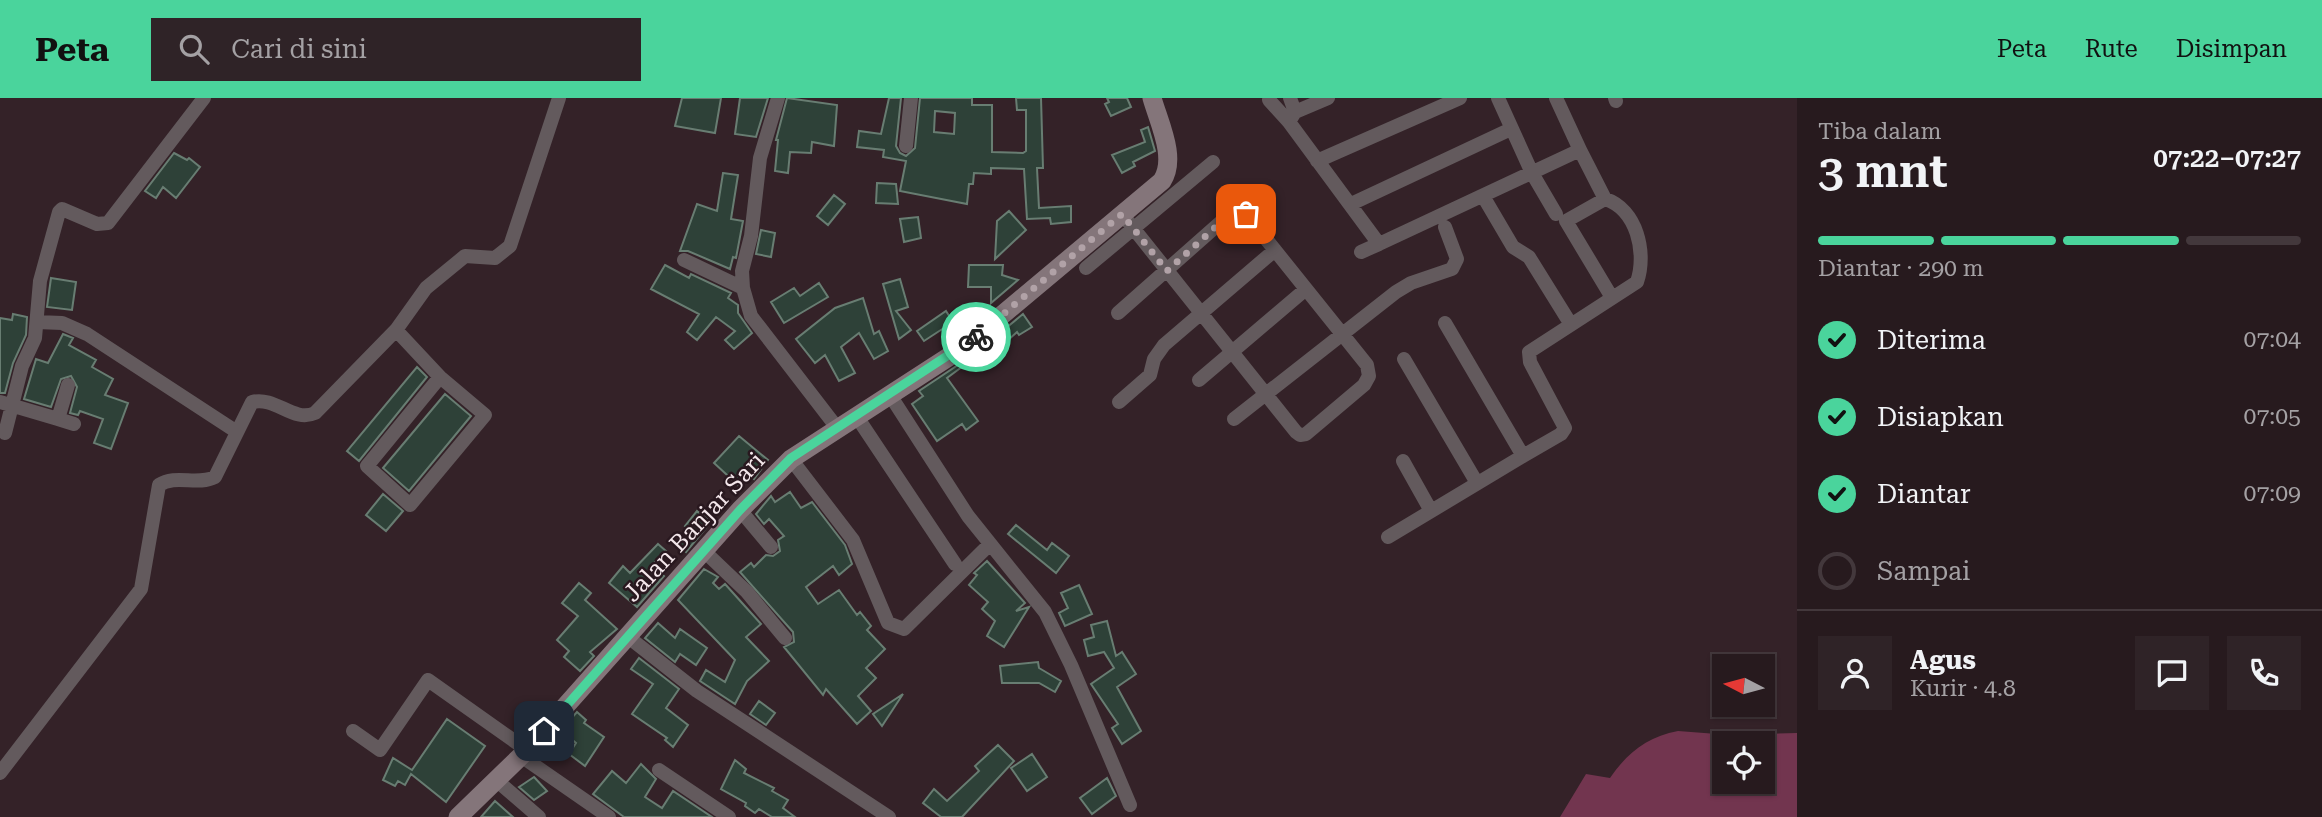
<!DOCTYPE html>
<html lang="id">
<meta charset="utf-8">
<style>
:root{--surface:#271a1e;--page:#2f2327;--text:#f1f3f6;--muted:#a4a1a4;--line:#43383c;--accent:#4ad49c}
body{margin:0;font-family:"Roboto Serif",serif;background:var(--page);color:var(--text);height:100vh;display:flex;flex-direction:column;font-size:26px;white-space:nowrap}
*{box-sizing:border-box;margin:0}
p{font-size:23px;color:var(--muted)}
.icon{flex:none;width:38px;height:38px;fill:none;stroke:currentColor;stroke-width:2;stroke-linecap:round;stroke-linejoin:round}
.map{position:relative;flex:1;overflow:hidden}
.details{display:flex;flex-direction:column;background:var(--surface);width:525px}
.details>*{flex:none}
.needle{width:46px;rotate:276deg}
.fabs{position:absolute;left:1712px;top:556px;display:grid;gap:14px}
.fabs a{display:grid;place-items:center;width:63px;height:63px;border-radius:0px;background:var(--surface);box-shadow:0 2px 5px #0004,0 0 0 2px var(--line);font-size:35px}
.pin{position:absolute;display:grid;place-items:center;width:60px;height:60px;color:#fff;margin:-30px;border-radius:14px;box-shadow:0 4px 10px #0006}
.courier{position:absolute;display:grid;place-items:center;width:70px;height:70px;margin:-35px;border:5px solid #4ad49c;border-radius:50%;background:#fff;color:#222;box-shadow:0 2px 9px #0007}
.head em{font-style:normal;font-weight:600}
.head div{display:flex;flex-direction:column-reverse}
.head{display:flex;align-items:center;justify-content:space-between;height:119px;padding:0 21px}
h1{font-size:46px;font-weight:600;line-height:52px}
.bar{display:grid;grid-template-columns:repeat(4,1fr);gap:10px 7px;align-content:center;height:84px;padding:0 21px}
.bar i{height:9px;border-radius:5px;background:var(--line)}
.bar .on{background:var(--accent)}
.bar p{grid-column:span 4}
.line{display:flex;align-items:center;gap:18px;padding:0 21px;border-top:2px solid var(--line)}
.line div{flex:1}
.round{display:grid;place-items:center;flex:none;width:74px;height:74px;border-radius:0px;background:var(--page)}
ol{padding:0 21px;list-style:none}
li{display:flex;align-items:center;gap:21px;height:77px}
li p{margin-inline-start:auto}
li .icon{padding:7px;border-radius:50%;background:var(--accent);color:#111;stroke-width:4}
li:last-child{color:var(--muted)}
li i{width:38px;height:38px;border:4px solid var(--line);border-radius:50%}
header{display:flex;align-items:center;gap:42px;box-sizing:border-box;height:98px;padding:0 35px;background:var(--accent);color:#111}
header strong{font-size:33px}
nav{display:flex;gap:38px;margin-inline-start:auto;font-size:24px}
.search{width:490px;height:63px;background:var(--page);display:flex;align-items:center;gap:18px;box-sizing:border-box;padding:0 24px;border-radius:0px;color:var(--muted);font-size:26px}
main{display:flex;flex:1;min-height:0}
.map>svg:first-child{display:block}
.green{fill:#72354f;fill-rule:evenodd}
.building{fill:#2e4138;stroke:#687d72;stroke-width:2;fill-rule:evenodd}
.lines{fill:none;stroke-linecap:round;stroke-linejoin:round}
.street{stroke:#635a5d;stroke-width:14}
.secondary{stroke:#84757a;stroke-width:19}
.done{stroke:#b1a2a7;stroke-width:7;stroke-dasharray:0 12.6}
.route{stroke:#4ad49c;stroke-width:9}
.labels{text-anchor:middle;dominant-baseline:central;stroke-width:5;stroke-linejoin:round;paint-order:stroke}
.street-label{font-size:24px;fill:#f4e7eb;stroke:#29181f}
</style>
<header>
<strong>Peta</strong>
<div class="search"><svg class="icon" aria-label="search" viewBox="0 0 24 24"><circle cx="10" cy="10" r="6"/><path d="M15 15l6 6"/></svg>Cari di sini</div>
<nav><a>Peta</a><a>Rute</a><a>Disimpan</a></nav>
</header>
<main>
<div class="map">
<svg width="1797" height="719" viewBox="0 0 1797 719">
<rect width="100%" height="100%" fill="#342228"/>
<path class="green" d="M1678 633 1730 637 1797 635V719H1560L1586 676 1610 680C1628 654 1647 639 1678 633ZM1724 646H1762V684H1724Z"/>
<path class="building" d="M682 0H721L715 35 675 28Z
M740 0H768L756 39 735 36Z
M787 0 837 7 834 48 812 44 811 55 790 54 788 75 775 73 778 42H776Z
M889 0H901L896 48 900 55 906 58 915 50 920 0H972V7H992V54L1023 55 1026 53V12H1017L1016 0H1041L1043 70H1037L1039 110 1071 108V124L1051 126 1050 120 1027 121 1024 71 991 70V76L974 75 973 86H969L967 106 900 93 906 63 883 59 884 52 857 49 859 33 881 36ZM935 13 955 15 954 36 934 34Z
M1107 0H1127L1131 9 1111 18 1105 6 1109 4Z
M1148 29 1155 53 1133 64 1135 68 1122 75 1112 57 1145 44 1141 32Z
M174 55 187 62 189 60 200 69 176 100 163 89 156 100 145 93Z
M723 75 738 77 731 121 743 123 736 160 733 159 730 171 688 153H680L697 106 717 113Z
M877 85 896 86 898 106 876 105Z
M834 97 845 106 828 127 817 118Z
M1009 113 1026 132 995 161 997 123Z
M918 119 921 140 904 144 900 121Z
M761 132 775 135 771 159 756 156Z
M665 167 689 180 691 176 731 195 728 200 738 207V215L752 235 734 251 725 242 735 233 716 219 697 242 687 234 699 216 651 191Z
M969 167H1003L1002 177 1018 182 991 205V189H968Z
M51 180 76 184 72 212 47 209Z
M900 181 908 209 896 213 911 232 899 241 883 186Z
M819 185 828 199 784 225 771 204 794 190 800 198Z
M863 200 874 236 879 233 888 253 874 261 859 235 841 249 855 275 839 283 825 257 815 265 796 241 835 210Z
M946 213 953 224 924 243 917 233Z
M13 216 27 219 26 237 13 265 5 295H0V220L12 222Z
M1023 216 1032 229 1019 237 1017 234 1007 243 1000 235Z
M63 236 73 240 69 247 96 262 92 269 113 281 105 297 128 305 111 351 94 345 103 321 80 313 78 317 70 315 77 289 71 278 61 281 51 309 24 301 36 261 48 265Z
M976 255 978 257 947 280 978 323 966 332 962 326 937 343 912 306 923 298 919 293Z
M417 269 427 279 359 363 347 353Z
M445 296 471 318 409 393 383 370Z
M739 338 768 362 754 381 749 377 739 388 714 365Z
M790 394 801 410 812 404 845 447 852 466 839 477 833 468 806 489 818 506 839 492 857 517 860 514 871 528 867 532 885 551 866 570 876 580 858 598 871 613 857 626 826 591 823 597 784 549 794 544 793 534 740 474 751 465 754 469 766 457 773 458 780 453 778 442 784 438 769 421 764 426 756 416 771 398 775 404Z
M383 396 403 413 386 433 366 417Z
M697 413 711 424 686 454 678 447 690 432 685 428Z
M1016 427 1047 452 1052 445 1069 458 1056 475 1008 436Z
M658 446 666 453 652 467 664 478 637 509 609 485 623 468 630 475Z
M987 463 1025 505 1016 513 1029 509 1004 549 987 538 995 523 982 511 988 504 969 487 977 477 974 475Z
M704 471 718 479 713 485 719 491 725 486 761 526 746 539 769 563 747 583 735 606 700 583 706 572 725 584 735 562 678 502Z
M579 485 591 495 585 502 617 531 590 554 594 558 580 573 564 559 569 553 557 542 578 518 562 505Z
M1079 487 1092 516 1065 528 1059 515 1068 510 1061 495Z
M1107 523 1116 558 1122 554 1136 576 1117 589 1141 633 1122 646 1112 630 1118 626 1091 586 1114 570 1104 554 1088 558 1084 542 1094 539 1091 527Z
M658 525 675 540 680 531 707 550 696 567 680 556 675 564 645 540Z
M639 560 679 591 666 610 688 627 673 649 665 642 667 640 632 616 653 586 631 571Z
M1038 564 1039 570 1061 583 1055 594 1039 585H1002L1000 568Z
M903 596 882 628 873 616Z
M759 603 775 615 766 627 750 616Z
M577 614 586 622 584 625 604 639 585 668 569 656 576 645 561 632Z
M447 621 485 648 446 704 411 676 405 687 398 683 395 688 383 682 393 660 412 672Z
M998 647 1014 663 962 719H941L923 705 934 691 947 703 979 673 975 668Z
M1032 656 1047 679 1027 693 1011 670Z
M735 662 746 671 744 675 774 690 772 693 788 702 783 710 795 719H772L759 711 755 715 745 708 746 705 721 691Z
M641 666 656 681 645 699 662 710 673 693 712 719H624L593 696 612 673 626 685Z
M534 679 547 693 534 702 519 689Z
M1107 680 1116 698 1092 716 1080 700Z
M495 703 513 719H481Z"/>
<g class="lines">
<path class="street" d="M778 0 760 60 751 138 742 173 743 190 751 218 838 331
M1290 0 1295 14 1289 24 1379 146 1580 52 1556 0
M1498 0 1532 75 1556 116
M1615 0 1616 3
M1269 2 1289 24
M1295 14 1328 0
M906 48 911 0
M1580 52 1605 101
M1317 63 1460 0
M1483 98 1513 149 1529 159 1570 225
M1351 106 1511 31
M1361 154 1379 146
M684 162 743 190
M1086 170 1213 64
M1118 215 1230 116H1246L1367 267 1369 278 1364 287 1306 336 1300 337 1296 334C1238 261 1180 189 1122 116
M37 224 62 225 87 236 237 334
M1445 225 1523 358 1561 336 1565 330 1530 264 1529 254 1637 184C1647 155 1637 111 1605 101L1566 123 1611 198
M396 232 426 190 465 158 495 160 510 148 559 0
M1404 261 1477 385
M1199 282 1306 191
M890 297 968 418 1045 514 1071 567 1130 707
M0 304 58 321 68 287
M1119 304 1150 277 1154 261 1164 247 1275 152
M857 319 955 466
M58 321 74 326
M1234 321 1396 194 1411 185 1452 171 1457 161 1445 129
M5 335 22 268 35 240 40 183 59 114 62 111 97 126 108 125 204 0
M791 361 853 442 888 525 904 531 989 447
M1403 363 1431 413
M740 412 771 449
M1388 439 1523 358
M704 453 747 494 785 540
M627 538 697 593 889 719
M353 633 380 652 428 582 527 652
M521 658 609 719
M659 672 729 719
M0 675 141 491 159 387C176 376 197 388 215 379L252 304C276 298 293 325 315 315L396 232 440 279 485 317 410 407 367 368 440 279
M496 682 539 719"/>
<path class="secondary" d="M458 719 521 658 740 412 791 361 964 249 1162 83C1177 60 1159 25 1152 0"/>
</g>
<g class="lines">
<path class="done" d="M976 239 1122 116 1167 173 1230 116H1246"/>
<path class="route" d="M544 633 740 412 791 360 976 239"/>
</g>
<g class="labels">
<g class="street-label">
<text transform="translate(694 429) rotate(-47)">Jalan Banjar Sari</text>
</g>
</g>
</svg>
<div class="fabs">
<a><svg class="needle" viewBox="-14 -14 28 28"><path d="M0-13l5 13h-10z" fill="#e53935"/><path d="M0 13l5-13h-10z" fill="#a4a1a4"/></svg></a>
<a><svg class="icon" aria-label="locate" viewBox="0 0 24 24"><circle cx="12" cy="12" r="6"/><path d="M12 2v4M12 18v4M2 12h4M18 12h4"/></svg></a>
</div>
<div class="pin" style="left:1246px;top:116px;background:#ea580c"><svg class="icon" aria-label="bag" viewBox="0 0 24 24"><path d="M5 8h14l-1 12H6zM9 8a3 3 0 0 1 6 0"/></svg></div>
<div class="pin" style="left:544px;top:633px;background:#1f2937"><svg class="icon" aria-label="home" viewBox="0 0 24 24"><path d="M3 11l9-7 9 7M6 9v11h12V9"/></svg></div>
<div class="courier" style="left:976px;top:239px"><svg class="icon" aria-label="bike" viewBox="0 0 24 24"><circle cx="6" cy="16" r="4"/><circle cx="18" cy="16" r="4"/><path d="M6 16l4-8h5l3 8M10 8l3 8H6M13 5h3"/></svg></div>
</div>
<section class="details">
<div class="head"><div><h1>3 mnt</h1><p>Tiba dalam</p></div><em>07:22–07:27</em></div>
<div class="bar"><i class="on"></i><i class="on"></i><i class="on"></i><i></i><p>Diantar · 290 m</p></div>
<ol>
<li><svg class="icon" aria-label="check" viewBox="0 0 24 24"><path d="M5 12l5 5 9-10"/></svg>Diterima<p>07:04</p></li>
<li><svg class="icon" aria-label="check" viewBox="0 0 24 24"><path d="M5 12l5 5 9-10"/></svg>Disiapkan<p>07:05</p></li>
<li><svg class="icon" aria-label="check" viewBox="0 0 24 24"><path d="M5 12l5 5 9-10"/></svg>Diantar<p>07:09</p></li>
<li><i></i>Sampai</li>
</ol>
<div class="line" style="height:126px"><a class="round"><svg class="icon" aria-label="person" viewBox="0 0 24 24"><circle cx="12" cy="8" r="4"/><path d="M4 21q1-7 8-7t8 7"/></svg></a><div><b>Agus</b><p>Kurir · 4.8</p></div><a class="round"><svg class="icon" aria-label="chat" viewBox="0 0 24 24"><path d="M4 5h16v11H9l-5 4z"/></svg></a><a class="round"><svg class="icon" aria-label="phone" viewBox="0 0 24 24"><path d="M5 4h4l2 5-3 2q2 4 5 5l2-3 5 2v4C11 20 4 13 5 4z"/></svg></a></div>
</section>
</main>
